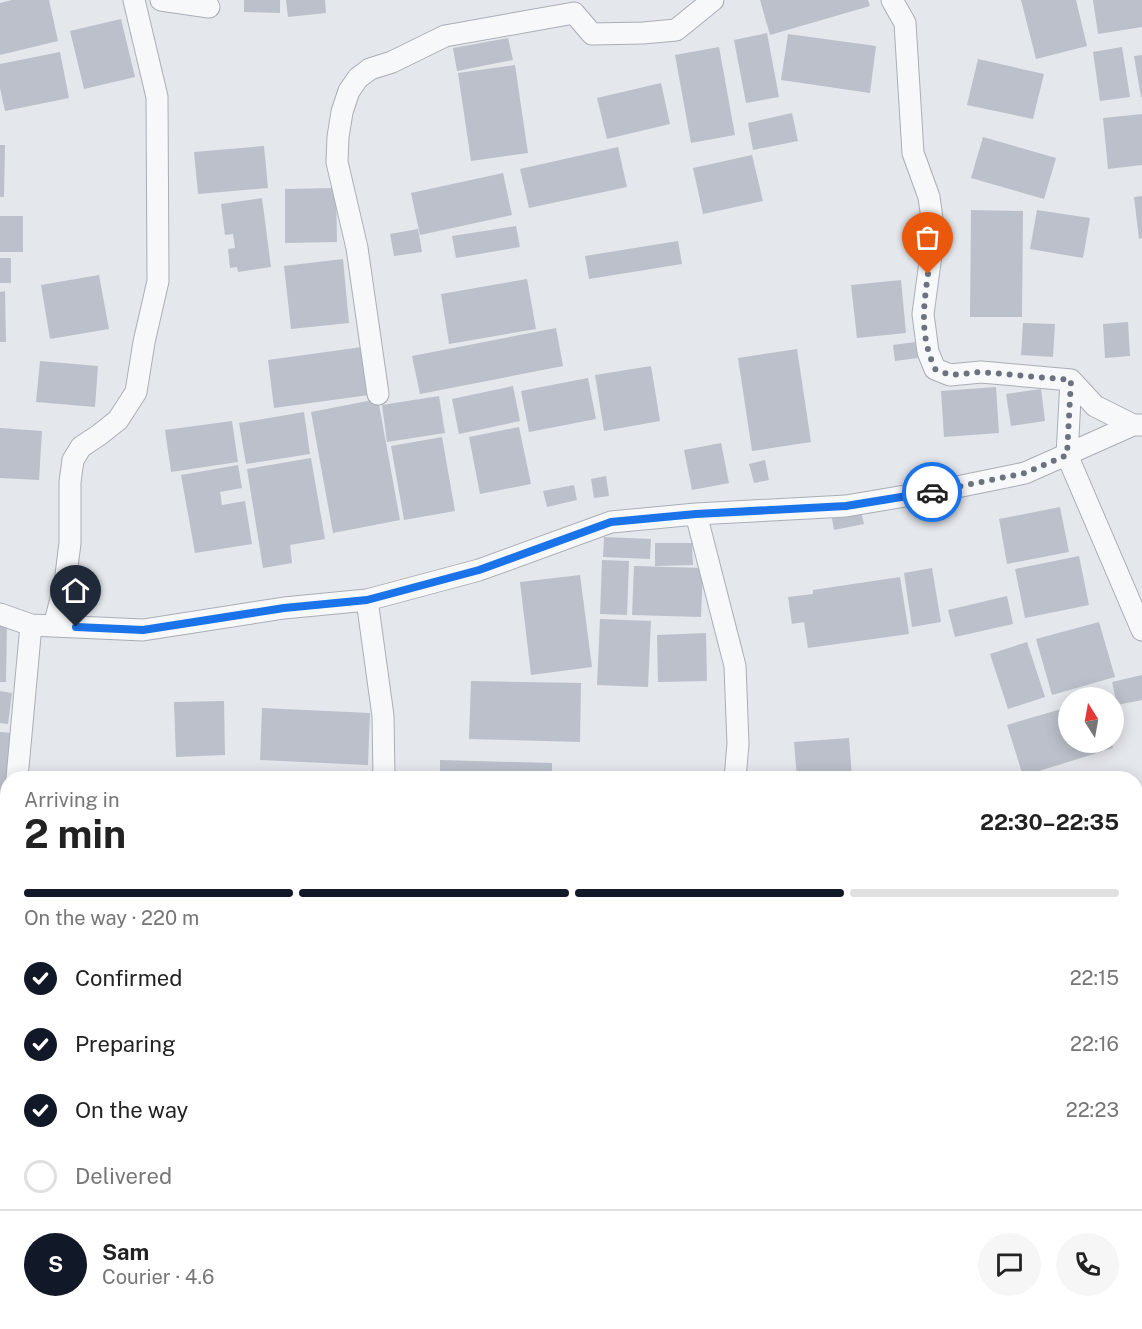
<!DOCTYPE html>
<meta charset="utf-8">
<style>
:root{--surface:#fff;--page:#f6f6f6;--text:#222;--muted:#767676;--line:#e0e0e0;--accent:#111827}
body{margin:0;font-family:"Public Sans",sans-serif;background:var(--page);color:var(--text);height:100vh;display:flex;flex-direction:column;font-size:22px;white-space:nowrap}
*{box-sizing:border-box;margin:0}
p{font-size:20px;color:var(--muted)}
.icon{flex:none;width:33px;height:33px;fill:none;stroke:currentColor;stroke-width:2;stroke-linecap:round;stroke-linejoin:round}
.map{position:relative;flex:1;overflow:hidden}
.panel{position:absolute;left:0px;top:771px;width:1143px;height:558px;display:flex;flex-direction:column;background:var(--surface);border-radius:24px 24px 0 0;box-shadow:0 3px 15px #0003}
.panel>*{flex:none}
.needle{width:39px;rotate:349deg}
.buttons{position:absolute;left:1058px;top:687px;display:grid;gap:12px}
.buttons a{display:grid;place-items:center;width:66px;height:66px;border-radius:50%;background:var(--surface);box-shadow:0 3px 15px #0003;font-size:30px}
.pin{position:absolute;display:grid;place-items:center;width:51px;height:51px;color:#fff;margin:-62px -26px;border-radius:50% 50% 50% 0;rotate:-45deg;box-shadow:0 0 6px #0007}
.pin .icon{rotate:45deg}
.courier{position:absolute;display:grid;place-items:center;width:60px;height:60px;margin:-30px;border:4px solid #1a73e8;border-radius:50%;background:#fff;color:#222;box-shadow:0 2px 8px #0007}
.overview em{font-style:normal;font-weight:700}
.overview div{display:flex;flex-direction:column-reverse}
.overview{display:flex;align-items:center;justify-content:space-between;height:102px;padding:0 24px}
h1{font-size:39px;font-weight:700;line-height:45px}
.bar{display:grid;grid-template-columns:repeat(4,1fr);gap:9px 6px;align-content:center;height:72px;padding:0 24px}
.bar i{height:8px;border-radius:4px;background:var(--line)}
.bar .active{background:var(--accent)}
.bar p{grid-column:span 4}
.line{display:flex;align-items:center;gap:15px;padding:0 24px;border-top:2px solid var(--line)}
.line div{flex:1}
.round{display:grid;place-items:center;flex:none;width:63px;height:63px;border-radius:32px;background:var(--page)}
ol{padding:0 24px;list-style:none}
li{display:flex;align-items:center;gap:18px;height:66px}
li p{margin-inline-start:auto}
li .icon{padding:6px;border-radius:50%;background:var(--accent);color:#fff;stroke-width:4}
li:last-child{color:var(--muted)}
li i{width:33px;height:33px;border:3px solid var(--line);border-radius:50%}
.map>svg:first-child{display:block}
.building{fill:#bbc0ca}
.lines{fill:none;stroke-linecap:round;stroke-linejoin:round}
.minor-casing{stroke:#a9aeb7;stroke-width:23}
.minor{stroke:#f7f8fa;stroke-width:21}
.done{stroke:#6c737f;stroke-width:6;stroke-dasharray:0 10.8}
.route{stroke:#1a73e8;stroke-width:8}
</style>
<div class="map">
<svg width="1142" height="1329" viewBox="0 0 1142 1329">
<rect width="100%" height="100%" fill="#e4e7ec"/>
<path class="building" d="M12 0H49L58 41 0 55V3Z
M244 0H280V13L244 12Z
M286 0H325L326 13 288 17Z
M760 0H868L870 6 770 35Z
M1021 0H1076L1087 46 1036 59Z
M1093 0H1142V27L1098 34Z
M121 19 135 77 84 89 70 31Z
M767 33 779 97 746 103 734 40Z
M788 34 876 46 870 93 781 80Z
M508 38 513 60 457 71 453 48Z
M719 47 735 135 691 143 675 55Z
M1122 47 1130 97 1100 101 1093 52Z
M60 52 69 98 5 111 0 88V64Z
M1142 55V97H1141L1134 56Z
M978 59 1044 74 1033 119 967 105Z
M515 65 528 153 471 161 458 73Z
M661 83 670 124 607 139 597 98Z
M792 113 798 141 753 150 748 123Z
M1142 114V165L1108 169 1103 118Z
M983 137 1056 158 1044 199 971 178Z
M0 145H5L4 197H0Z
M264 146 268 188 198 194 194 152Z
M618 147 627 187 529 208 520 169Z
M752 155 763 201 703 214 693 168Z
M503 173 512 215 420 235 411 193Z
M336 188 337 242 285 243V189Z
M1142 196V238L1139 239 1134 197Z
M262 198 271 267 238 272 237 267 230 268 228 249 235 248 233 234 225 235 221 204Z
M971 210 1023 211 1022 317H970Z
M1037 210 1090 218 1083 258 1030 249Z
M0 216H23V252H0Z
M516 226 520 247 456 258 452 236Z
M418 229 422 252 394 256 390 234Z
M678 241 682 264 589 279 585 256Z
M0 258H11V283H0Z
M343 259 349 323 291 329 284 266Z
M99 275 109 329 50 339 41 285Z
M527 279 536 329 449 344 441 294Z
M901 280 906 333 857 338 851 285Z
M5 291 6 342H0V292Z
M1128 322 1130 356 1105 358 1103 324Z
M1023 323 1055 324 1053 357 1021 355Z
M556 328 563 366 420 394 412 356Z
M915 342 918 358 895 361 893 345Z
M362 347 369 395 274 408 268 360Z
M797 349 811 442 752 451 738 358Z
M40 361 98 366 95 407 36 402Z
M651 366 660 421 604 431 595 375Z
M588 378 596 419 529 432 521 391Z
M513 386 520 421 459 434 452 399Z
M996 387 999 433 944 437 941 391Z
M1041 389 1045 421 1011 426 1006 394Z
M439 396 445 433 387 442 382 405Z
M378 399 400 520 333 533 311 412Z
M304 412 310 454 246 464 239 423Z
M232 421 238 462 171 472 165 430Z
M519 427 531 484 480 494 469 437Z
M0 428 42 431 39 480 0 478Z
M442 437 455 511 404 520 391 446Z
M721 443 729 483 692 490 684 450Z
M311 458 325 539 290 545 292 563 263 568 247 469Z
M765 460 769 480 754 483 749 464Z
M238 465 242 488 220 492 222 505 245 501 252 544 195 553 181 475Z
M606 476 609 496 594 498 591 479Z
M574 485 577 500 547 507 543 491Z
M860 507 864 524 834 530 831 513Z
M1060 507 1069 552 1007 564 999 519Z
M604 537 651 539 650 559 603 557Z
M655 543H692L693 565 655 566Z
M1079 556 1089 605 1025 618 1015 569Z
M602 560 629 561 627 615 600 614Z
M634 566 703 568 701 617 632 615Z
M932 568 941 622 912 627 904 573Z
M580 575 592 667 531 675 520 582Z
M900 577 909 634 808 648 804 622 792 624 788 597 813 594V590Z
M1007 596 1013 624 955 637 948 610Z
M600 619 651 621 648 687 597 685Z
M0 620H7L6 682H0Z
M1099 622 1115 677 1052 695 1036 639Z
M706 633 707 681 658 682 657 635Z
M1027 642 1045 697 1008 709 990 654Z
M1142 675V700L1117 705 1112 682Z
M471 681 581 683 580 742 469 739Z
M0 691 12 693 8 724 0 723Z
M224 701 225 755 176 757 174 702Z
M1068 707V742H1111L1113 748 1023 776 1007 725Z
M262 708 370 713 368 765 260 760Z
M0 732 12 733 4 836H0Z
M849 738 852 778H797L794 742Z
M440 760 552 763V778H440Z
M264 774 291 777V778H264Z
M1142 829V891H1141L1136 872V831Z
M1136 925 1142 940V944L1136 947Z
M1142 1017V1110L1136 1095V1020Z
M0 1250H8V1274H0Z
M40 1322H96V1325L40 1328Z
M110 1322H143V1323L111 1327Z
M318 1322H397V1329H318Z
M405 1322H440V1329H405Z
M441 1322H476V1329H442Z
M480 1322H559V1329H480Z
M597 1322H653V1329L596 1328Z
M743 1322H789V1329H742Z
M970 1322H995L994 1329 970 1328Z"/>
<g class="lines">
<g class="minor-casing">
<path id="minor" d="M161 0 209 7
M892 0 905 23 913 153 929 197 934 233 923 314 928 352 935 369 950 375 981 372 1071 380 1095 406 1133 425H1141
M1071 380 1067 455 1142 630
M378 394 357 248 337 162 338 137 342 112 349 91 358 78 370 69 392 62 445 36 574 13 592 34 643 33 676 30 713 0
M696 514 735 666 738 744 735 778
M367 600 383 716 384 778
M0 614 31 625 143 630 284 608 367 600 479 570 611 522 696 514 846 506 952 488 1025 473 1133 425
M54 626 65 583 70 543V482L73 460 81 447 99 435 118 420 136 392 144 342 158 281 157 97 134 0
M17 778 31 625
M1136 813 1142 810
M8 927 6 951 8 967
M1136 1168 1142 1165
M0 1239 8 1238
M257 1322 258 1329
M1011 1322 1012 1329
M572 1329 573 1322"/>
</g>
<use href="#minor" class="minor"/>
</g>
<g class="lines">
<path class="done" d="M928 274C923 310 920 335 935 369L950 375 981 372 1071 380 1067 455 1025 473 932 492"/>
<path class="route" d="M76 627 143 630 284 608 367 600 479 570 611 522 696 514 846 506 932 492"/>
</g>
</svg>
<div class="buttons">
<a><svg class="needle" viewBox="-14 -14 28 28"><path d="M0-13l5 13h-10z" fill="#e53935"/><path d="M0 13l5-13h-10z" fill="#767676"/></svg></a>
</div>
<div class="pin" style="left:928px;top:274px;background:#ea580c"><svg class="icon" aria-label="bag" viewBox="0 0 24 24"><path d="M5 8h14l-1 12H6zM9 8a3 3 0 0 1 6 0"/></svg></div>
<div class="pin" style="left:76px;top:627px;background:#1f2937"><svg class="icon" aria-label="home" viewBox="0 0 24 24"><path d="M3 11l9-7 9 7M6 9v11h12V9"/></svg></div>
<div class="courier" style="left:932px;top:492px"><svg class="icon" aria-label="car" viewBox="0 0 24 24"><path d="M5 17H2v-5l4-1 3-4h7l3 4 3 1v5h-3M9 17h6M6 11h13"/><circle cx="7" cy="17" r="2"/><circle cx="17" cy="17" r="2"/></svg></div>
<section class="panel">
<div class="overview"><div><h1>2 min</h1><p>Arriving in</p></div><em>22:30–22:35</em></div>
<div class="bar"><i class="active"></i><i class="active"></i><i class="active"></i><i></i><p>On the way · 220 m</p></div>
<ol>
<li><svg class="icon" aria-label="check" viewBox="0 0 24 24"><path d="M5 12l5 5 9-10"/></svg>Confirmed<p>22:15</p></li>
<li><svg class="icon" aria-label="check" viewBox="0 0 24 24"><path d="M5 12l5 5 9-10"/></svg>Preparing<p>22:16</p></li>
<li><svg class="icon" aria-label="check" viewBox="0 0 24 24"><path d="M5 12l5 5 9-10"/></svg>On the way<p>22:23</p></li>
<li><i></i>Delivered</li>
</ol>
<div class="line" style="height:108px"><b class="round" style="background:var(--accent);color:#fff">S</b><div><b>Sam</b><p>Courier · 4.6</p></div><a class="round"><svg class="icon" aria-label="chat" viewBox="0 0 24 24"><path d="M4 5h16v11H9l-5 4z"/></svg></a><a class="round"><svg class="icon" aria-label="phone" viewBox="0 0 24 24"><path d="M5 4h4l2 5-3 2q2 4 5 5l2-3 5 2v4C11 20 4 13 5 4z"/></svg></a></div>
</section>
</div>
